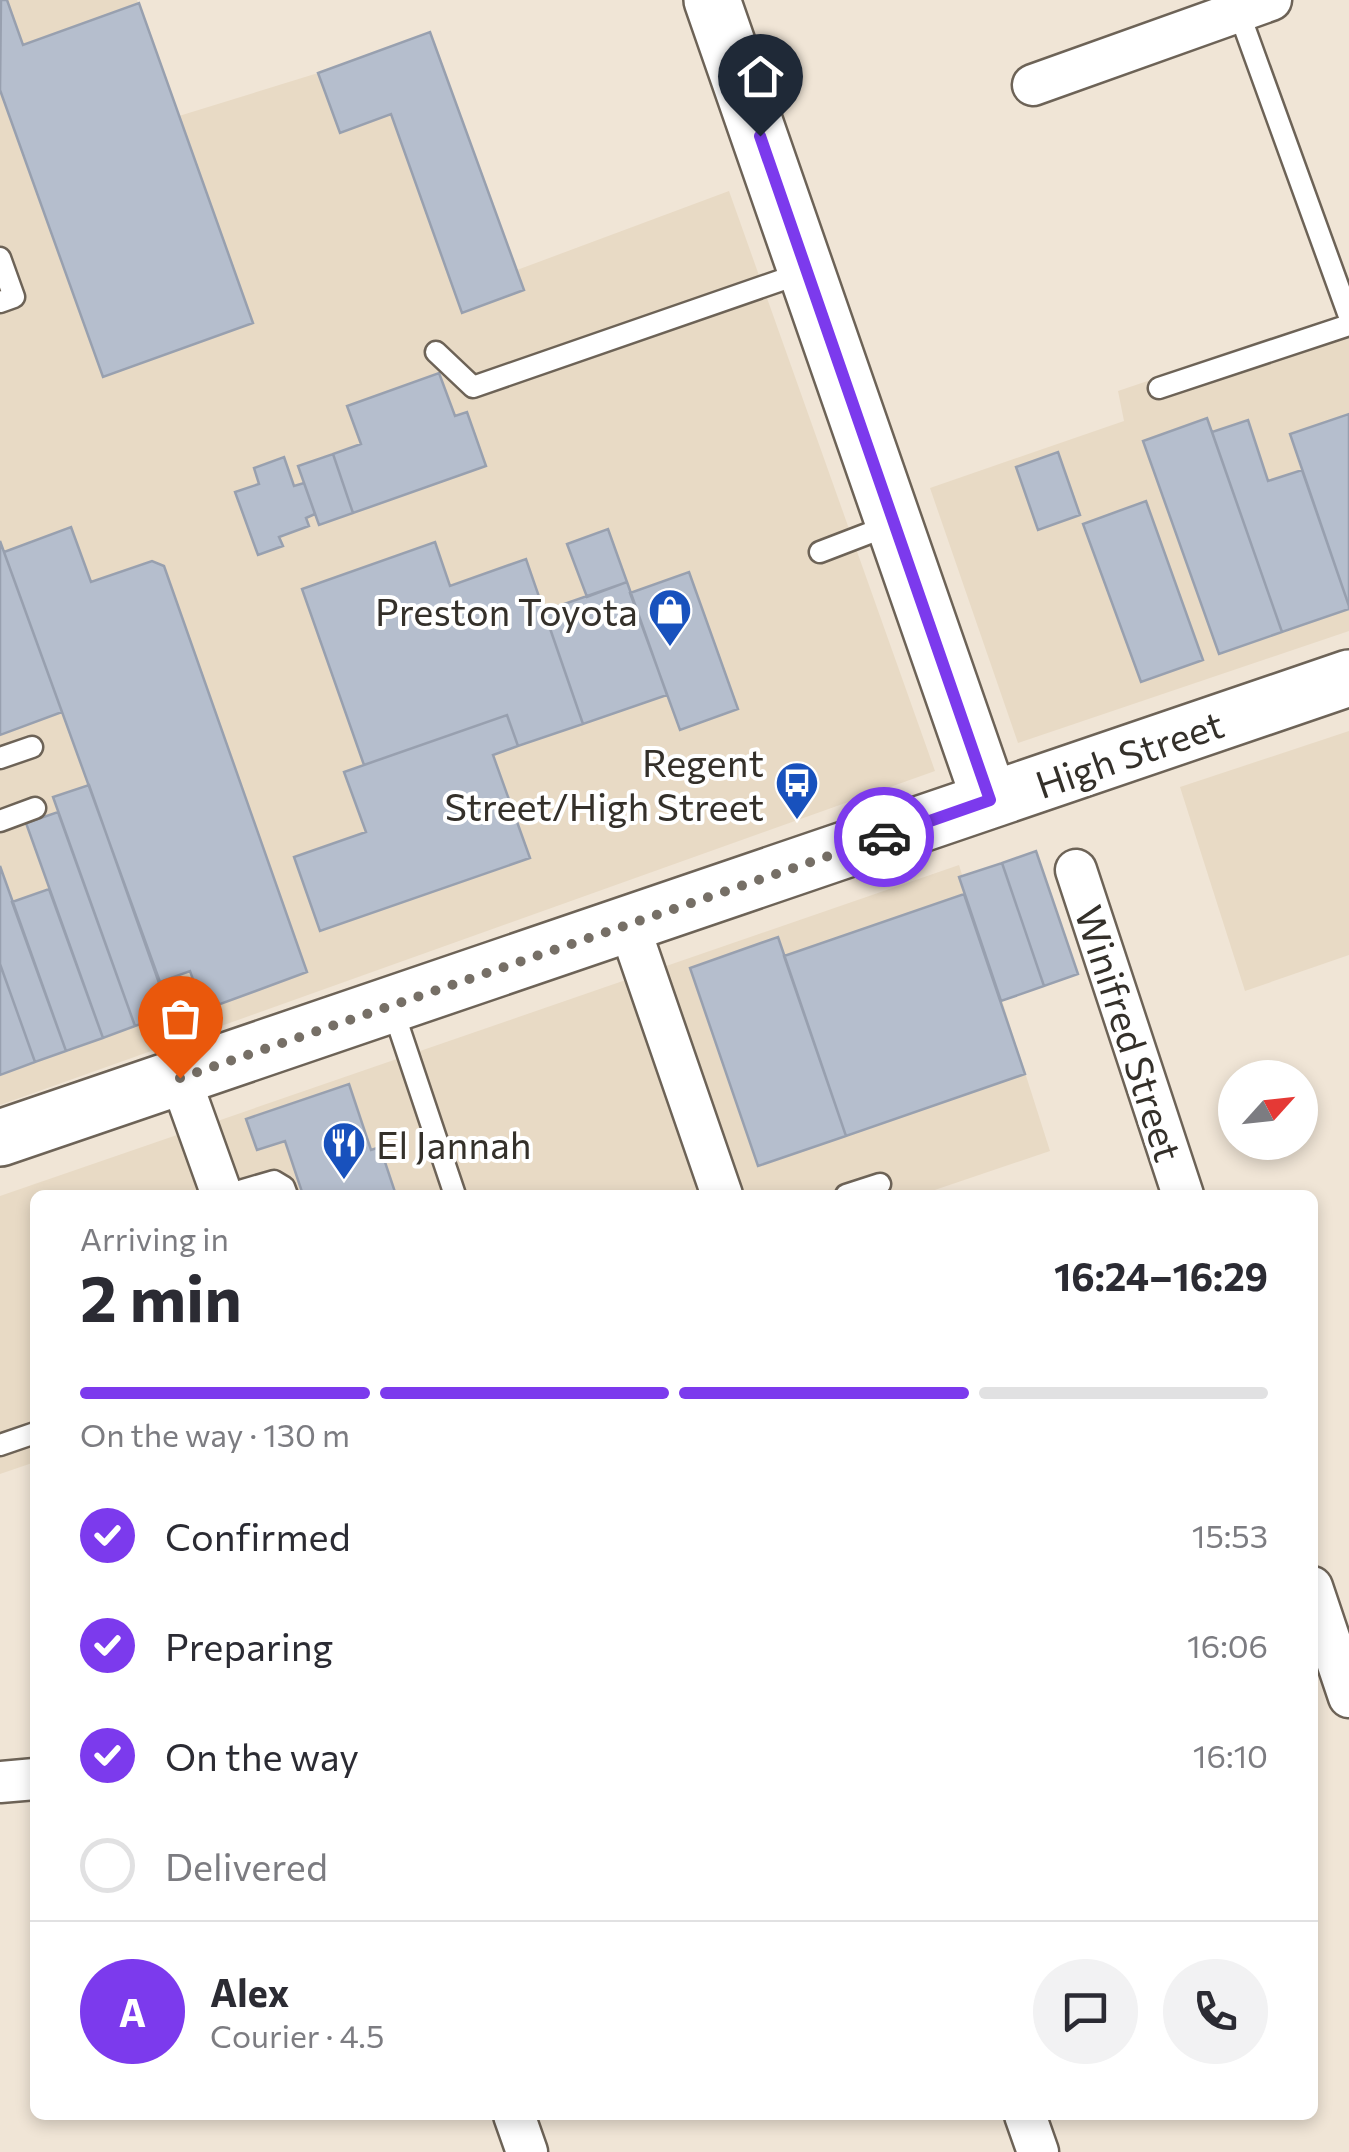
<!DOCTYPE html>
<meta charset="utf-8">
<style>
:root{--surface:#fff;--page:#f2f2f3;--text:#2b2b33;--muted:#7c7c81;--line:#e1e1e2;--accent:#7c3aed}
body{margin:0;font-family:Commissioner,sans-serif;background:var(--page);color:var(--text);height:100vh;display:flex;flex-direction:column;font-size:38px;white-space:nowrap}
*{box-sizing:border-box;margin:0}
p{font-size:32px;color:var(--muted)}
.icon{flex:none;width:55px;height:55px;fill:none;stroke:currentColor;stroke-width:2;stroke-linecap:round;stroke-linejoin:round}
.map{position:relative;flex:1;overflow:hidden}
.details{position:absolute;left:30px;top:1190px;width:1288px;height:930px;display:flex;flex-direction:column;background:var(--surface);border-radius:15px;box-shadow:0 5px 15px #0003}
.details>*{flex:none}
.needle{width:65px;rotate:63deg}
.fabs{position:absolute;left:1218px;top:1060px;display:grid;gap:20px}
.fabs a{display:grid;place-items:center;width:100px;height:100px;border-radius:50%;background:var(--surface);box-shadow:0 5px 15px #0003;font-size:50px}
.pin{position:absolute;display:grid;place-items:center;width:85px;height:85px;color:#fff;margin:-102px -42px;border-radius:50% 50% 50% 0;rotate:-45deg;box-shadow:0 0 10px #0007}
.pin .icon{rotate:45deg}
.courier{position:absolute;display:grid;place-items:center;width:100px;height:100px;margin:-50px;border:8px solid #7c3aed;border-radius:50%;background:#fff;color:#222;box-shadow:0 2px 12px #0007}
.summary em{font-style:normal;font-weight:700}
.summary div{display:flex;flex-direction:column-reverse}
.summary{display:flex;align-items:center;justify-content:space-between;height:170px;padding:0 50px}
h1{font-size:65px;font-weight:700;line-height:75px}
.bar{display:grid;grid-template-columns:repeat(4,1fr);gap:15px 10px;align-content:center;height:120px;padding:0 50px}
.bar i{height:12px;border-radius:8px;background:var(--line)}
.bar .current{background:var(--accent)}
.bar p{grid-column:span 4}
.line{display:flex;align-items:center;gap:25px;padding:0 50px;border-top:2px solid var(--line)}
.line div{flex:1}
.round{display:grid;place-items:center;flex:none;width:105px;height:105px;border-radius:52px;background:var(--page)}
ol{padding:0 50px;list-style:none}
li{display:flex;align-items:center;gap:30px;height:110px}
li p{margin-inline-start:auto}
li .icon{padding:10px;border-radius:50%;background:var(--accent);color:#fff;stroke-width:4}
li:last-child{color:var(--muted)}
li i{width:55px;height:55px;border:5px solid var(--line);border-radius:50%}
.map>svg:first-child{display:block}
.built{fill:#e8dac5}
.building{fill:#b5becd;stroke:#98a0af;stroke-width:2.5}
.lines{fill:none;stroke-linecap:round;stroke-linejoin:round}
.lane-casing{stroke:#6d6357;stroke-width:25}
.street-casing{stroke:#6d6357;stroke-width:45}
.secondary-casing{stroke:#6d6357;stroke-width:60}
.lane{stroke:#fff;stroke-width:20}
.street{stroke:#fff;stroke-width:40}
.secondary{stroke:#fff;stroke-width:55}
.done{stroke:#766f66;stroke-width:10;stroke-dasharray:0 18}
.route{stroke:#7c3aed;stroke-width:12}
.labels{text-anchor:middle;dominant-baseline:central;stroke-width:8;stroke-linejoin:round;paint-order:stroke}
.poi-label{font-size:38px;fill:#34302a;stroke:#fff;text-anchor:end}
.street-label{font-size:38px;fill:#34302a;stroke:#fff}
</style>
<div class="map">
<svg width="1349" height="2152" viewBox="0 0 1349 2152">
<rect width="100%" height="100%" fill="#f0e5d6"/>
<path class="built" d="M0 0H137L179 116 318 73 430 32 517 270 729 191 935 771 0 1105Z
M1349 313V631L1018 743 930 488 1124 421 1118 391Z
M1349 731V955L1245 991 1180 787Z
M959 865 1050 1151 920 1195H35V1462L0 1474V1196Z"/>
<path class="building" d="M1 0H7L23 45 139 3 253 323 103 377 0 90Z
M430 32 524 290 462 313 391 114 340 133 318 73Z
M439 373 455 416 467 412 486 466 353 513 333 454 361 444 347 406Z
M1349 414V606L1290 434Z
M1207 418 1282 632 1219 654 1143 441Z
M1248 420 1268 481 1302 470 1349 606V609L1282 632 1212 432Z
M1058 452 1080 515 1038 530 1016 467Z
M333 454 353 513 319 525 298 466Z
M284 457 294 486 304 483 315 514 306 518 309 526 279 537 283 546 258 555 235 492 259 484 254 468Z
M1146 501 1203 660 1141 682 1083 524Z
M71 527 91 582 152 561 164 566 307 972 204 1010 190 971 160 982 4 552Z
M608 529 627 582 587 597 567 544Z
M0 541 62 712 0 735Z
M435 542 450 586 526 559 583 724 518 746 507 715 364 765 302 589Z
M689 572 738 709 680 730 630 593Z
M627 582 667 695 583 724 544 611Z
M507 715 518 746 493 755 530 858 320 931 294 857 366 832 344 772Z
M89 785 170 1014 135 1026 53 797Z
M58 812 135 1026 103 1038 26 823Z
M1036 851 1078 974 1044 986 1002 863Z
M1002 863 1044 986 1001 1001 959 877Z
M0 866 66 1051 35 1062 0 964Z
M49 889 103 1038 66 1051 12 902Z
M964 894 1025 1074 846 1136 784 956Z
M778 937 846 1136 758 1166 690 968Z
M0 964 35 1062 0 1075Z
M349 1084 371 1150 380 1147 396 1195H303L285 1141 257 1150 246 1119Z"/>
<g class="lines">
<g class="lane-casing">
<path id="lane" d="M1237 7 1349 316
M0 258 14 297 0 302
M436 352 473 387 805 272
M1159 388 1349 325
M820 552 893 524
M0 758 32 747
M0 821 35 808
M392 1007 455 1195
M226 1195 274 1181 284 1187 287 1195
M846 1195 880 1184
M0 1445 35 1433"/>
</g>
<g class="street-casing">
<path id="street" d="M1033 85 1271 0
M1076 870 1183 1195
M628 923 722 1195
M180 1078 222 1195
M1312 1587 1349 1697
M0 1782 35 1779
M514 2115 527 2152
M1025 2115 1038 2152"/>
</g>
<g class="secondary-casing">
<path id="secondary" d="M712 0 990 800
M0 1138 1349 678"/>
</g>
<use href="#lane" class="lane"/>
<use href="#street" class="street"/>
<use href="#secondary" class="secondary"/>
</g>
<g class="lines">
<path class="done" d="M180 1078 884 837"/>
<path class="route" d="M760 136 990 800 884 837"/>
</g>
<defs>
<g id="shop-pin" transform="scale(2.25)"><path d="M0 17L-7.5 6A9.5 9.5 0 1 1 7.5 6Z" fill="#1851bd" stroke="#fff"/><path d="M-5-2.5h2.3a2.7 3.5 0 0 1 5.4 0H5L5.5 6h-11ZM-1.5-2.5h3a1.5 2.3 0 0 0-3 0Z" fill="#fff"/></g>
<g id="bus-pin" transform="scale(2.25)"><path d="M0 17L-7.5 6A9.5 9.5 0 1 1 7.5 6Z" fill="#1851bd" stroke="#fff"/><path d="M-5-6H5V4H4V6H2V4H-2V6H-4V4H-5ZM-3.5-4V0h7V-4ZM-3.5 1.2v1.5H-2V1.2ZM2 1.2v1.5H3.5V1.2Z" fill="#fff"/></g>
<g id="restaurant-pin" transform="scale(2.25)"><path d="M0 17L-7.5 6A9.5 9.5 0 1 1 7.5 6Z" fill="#1851bd" stroke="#fff"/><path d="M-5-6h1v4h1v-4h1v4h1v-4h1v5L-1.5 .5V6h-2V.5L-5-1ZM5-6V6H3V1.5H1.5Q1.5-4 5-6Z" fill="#fff"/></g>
</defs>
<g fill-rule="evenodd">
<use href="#shop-pin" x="670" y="610"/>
<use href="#bus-pin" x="797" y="783"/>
<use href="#restaurant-pin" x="344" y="1143"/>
</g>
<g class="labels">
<g class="poi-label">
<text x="638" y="610">Preston Toyota</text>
<text x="764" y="761">Regent<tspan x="764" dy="44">Street/High Street</tspan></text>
<text x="376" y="1143" text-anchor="start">El Jannah</text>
</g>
<g class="street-label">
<text transform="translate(1129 753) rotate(-19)">High Street</text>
<text transform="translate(1130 1033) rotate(72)">Winifred Street</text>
</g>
</g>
</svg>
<div class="fabs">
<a><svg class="needle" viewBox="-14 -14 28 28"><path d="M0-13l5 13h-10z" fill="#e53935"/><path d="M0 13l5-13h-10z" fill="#7c7c81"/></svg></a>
</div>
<div class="pin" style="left:180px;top:1078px;background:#ea580c"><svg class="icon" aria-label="bag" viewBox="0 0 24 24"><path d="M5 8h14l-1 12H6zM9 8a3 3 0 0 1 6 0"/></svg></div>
<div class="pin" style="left:760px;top:136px;background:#1f2937"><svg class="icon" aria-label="home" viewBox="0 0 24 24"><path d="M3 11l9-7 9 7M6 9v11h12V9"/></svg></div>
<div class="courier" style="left:884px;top:837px"><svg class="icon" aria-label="car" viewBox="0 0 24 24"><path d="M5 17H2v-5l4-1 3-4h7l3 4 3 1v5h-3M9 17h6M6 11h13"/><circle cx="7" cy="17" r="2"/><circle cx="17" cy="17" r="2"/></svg></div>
<section class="details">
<div class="summary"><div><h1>2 min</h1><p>Arriving in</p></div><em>16:24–16:29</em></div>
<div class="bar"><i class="current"></i><i class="current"></i><i class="current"></i><i></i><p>On the way · 130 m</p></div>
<ol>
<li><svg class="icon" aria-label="check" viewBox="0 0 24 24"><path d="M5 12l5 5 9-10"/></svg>Confirmed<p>15:53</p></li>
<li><svg class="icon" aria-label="check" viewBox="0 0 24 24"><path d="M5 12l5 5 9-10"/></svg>Preparing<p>16:06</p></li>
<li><svg class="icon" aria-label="check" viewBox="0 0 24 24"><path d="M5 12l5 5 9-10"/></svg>On the way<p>16:10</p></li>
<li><i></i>Delivered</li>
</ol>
<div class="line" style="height:180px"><b class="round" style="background:var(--accent);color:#fff">A</b><div><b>Alex</b><p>Courier · 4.5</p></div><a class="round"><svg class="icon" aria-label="chat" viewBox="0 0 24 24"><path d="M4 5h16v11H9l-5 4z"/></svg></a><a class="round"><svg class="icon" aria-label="phone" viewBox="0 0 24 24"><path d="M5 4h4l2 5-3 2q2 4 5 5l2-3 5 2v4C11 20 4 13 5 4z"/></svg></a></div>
</section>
</div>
